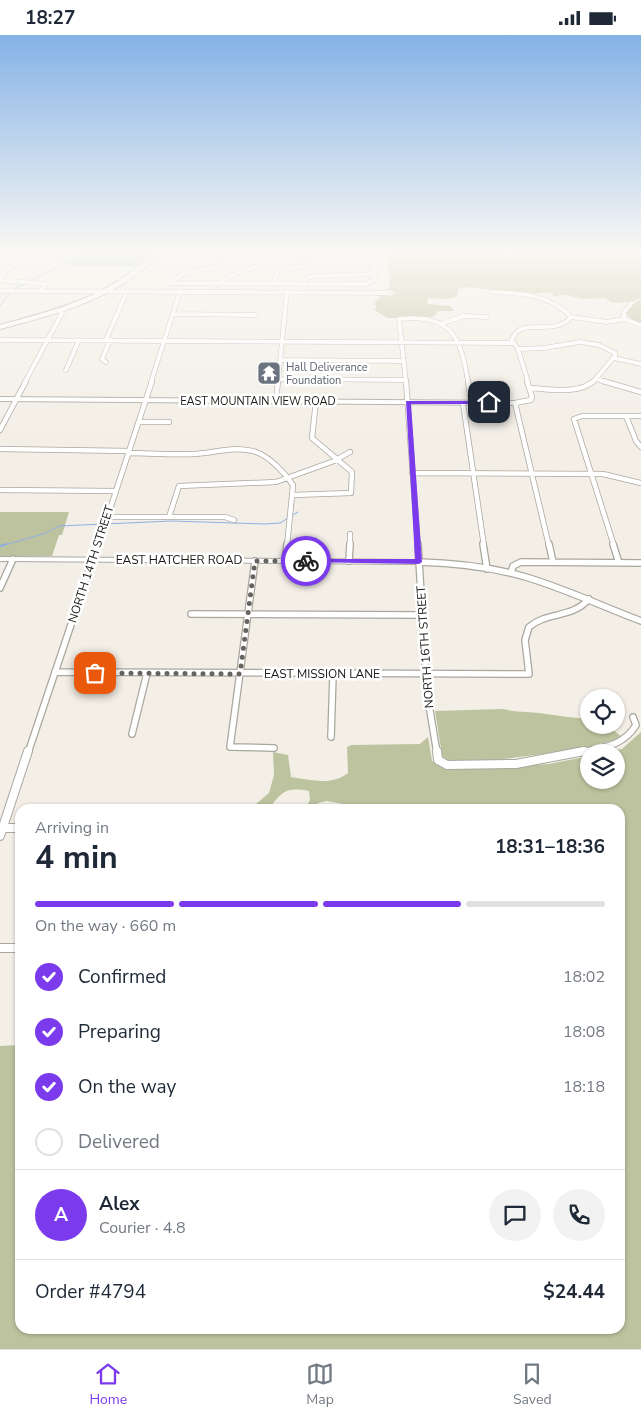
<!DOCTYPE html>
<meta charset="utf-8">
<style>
:root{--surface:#fff;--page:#f2f2f3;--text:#1f2937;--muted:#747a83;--line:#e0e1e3;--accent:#7c3aed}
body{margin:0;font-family:"Nunito Sans",sans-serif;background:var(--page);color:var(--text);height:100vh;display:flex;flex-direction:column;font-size:19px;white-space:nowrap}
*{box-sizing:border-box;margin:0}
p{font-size:16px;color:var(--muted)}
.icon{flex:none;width:28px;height:28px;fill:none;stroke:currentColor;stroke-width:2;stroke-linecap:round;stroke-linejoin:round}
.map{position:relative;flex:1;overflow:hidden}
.drawer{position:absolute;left:15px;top:769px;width:610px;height:530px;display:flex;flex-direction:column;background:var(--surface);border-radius:15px;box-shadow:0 1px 4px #0004}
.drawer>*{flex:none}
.fabs{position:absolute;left:580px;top:654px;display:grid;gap:10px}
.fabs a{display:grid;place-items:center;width:45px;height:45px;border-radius:50%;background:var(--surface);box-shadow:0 1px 4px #0004;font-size:25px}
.pin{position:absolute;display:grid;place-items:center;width:42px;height:42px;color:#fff;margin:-21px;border-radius:10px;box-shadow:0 2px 8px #0006}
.courier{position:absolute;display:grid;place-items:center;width:50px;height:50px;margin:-25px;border:4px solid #7c3aed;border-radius:50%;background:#fff;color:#222;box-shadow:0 1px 6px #0007}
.headline em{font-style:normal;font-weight:700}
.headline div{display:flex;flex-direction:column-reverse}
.headline{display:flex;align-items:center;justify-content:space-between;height:85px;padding:0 20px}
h1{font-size:32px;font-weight:700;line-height:38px}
.bar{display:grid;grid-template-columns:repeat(4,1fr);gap:8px 5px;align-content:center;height:60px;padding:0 20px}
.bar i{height:6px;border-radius:4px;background:var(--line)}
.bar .on{background:var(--accent)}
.bar p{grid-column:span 4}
.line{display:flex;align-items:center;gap:12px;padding:0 20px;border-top:1px solid var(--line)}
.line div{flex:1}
.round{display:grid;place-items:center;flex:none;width:52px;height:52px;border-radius:26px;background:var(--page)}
ol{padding:0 20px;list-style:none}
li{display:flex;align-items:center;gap:15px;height:55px}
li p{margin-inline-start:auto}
li .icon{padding:5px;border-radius:50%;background:var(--accent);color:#fff;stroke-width:4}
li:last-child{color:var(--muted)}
li i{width:28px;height:28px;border:2px solid var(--line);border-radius:50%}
.status{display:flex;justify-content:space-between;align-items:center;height:35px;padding:0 25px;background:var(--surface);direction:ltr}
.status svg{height:14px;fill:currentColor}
.dock{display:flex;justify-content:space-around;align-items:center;height:70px;border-top:1px solid var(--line);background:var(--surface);font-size:14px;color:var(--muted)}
.dock a{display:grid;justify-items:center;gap:2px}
.dock .on{color:var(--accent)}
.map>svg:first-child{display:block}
.green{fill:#bcc39e}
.water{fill:#90b0e3}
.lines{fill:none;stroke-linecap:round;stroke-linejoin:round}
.stream-far1{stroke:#90b0e3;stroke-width:1}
.stream{stroke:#90b0e3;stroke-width:2}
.street-far3-casing{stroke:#aaa79f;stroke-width:5}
.street-far2-casing{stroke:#aaa79f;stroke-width:6}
.street-far1-casing{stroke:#aaa79f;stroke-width:8}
.street-casing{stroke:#aaa79f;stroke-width:10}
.secondary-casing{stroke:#aaa79f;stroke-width:2}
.primary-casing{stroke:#aaa79f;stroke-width:2}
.street-far3{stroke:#fff;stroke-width:4}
.street-far2{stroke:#fff;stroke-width:4.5}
.street-far1{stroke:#fff;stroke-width:5.5}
.street{stroke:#fff;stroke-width:8}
.secondary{fill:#fff;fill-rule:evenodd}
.primary{fill:#fff;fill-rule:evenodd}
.route{fill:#7c3aed}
.done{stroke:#66645f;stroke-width:5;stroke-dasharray:0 9}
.labels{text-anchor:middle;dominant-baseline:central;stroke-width:5;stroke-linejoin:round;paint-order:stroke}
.far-worship-label{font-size:11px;fill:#5b616d;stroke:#fff;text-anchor:start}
.far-street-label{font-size:11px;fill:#1a1916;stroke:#fff}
.street-label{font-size:12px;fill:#1a1916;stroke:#fff}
</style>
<div class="status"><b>18:27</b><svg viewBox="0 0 49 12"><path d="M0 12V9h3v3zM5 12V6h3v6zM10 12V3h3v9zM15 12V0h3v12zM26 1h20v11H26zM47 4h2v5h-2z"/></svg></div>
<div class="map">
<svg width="641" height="1314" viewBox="0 0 641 1314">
<rect width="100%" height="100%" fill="#f3efe7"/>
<path class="green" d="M387 218H641V263L629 267 613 268 605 263 582 264 567 260 554 261 551 257 528 259 468 252 458 254 457 262 447 264 428 263 427 269 450 271 454 276H438L434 281 426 283H387L373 274H376L375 267 381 262 378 261V258L390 261 395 259 392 255H386L390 251Z
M641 265V289C635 286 628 284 626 277L637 266Z
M0 477H69L62 500H59L52 521H0Z
M503 674C518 678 532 676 546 679 561 681 574 683 589 684V690H607L622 702C596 712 570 715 542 719 509 723 476 729 443 726L435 676Z
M641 697V1314H0V1011L20 1010V1294H620V774H344L343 769 327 766 318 768 314 774H305L310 765 309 756C286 752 282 756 269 774H250L269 758 274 740 273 717 288 720 291 742C310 745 332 751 348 738L347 712 351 710 420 709 428 702 432 726 449 735 549 729 589 721V745H616V718L604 717 622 714Z"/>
<path class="water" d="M83 218H150L137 231 64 230Z"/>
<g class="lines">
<path class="stream-far1" d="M28 246 51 236 78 218
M0 271 11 256 24 248
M2 511 46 498 59 491 172 486 265 489 280 488 298 477"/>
<path class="stream" d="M0 511 6 509"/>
<g class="street-far3-casing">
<path id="street-far3" d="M275 218 295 220 328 218
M0 242 12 230 49 218
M0 245 46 249 40 256
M169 248 366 249 375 244 372 218
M169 248 183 239 228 229 254 218
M274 249C275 246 274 244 276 241 285 226 355 228 373 228
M304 249 305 244 313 241 373 239
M216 250C236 234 263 233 284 218
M0 256 388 258
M492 257C520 258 552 260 571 282
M173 279 256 280
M571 282 607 287 624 284 641 290
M624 284V277L632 268
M440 289 464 281 487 282
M0 305 514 308 518 314 528 347
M106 305 127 256
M511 307C520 278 552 304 571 282
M518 314 544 313 580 307 599 310 615 318V321L593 347
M614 323 641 329
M281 325 403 326
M106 327 102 324 110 305
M66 335 79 305
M279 344 405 345
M596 344 607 347
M25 347 62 278 59 275
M151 347 180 256
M278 347 287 256
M406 347 399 284C451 278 461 302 468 347"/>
</g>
<g class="street-far2-casing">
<path id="street-far2" d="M406 346 418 511
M468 346 471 367
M527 346 532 362 531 365 515 368 549 511
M603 346 641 357
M530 353C550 354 577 360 594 346
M276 366 278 346
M463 368 484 511
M626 381 636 406 641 412
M139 387H169
M0 395 26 346
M0 414 129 416
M128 418C150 418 172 420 194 419 214 418 236 410 256 417 270 422 285 438 293 450L287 511
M412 438 603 439 641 448
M0 455 116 456
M292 460 351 458 352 437 312 403 316 366
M107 482H225L234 485
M169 482 179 451 276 447 334 426 350 417
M98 511 152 346
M350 511V499
M614 511 574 384 582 381H641"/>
</g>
<g class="street-far1-casing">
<path id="street-far1" d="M418 509 427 658 437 718
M483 509 487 534
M549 509 553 527
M613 509 619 528
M255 526 230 712 274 713
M285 526 287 509
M349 526 350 509
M419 527C456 528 493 532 529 543 568 555 604 572 641 586
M511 538 513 531 521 527 641 528
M0 553 13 524
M191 579 421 580
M55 637 529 639 525 605 529 592C548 576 571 584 589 564
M132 699 147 638
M331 702 333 639
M28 718 98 509
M577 718C600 713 623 712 636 690L633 682"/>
</g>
<g class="street-casing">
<path id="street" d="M437 716 438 725 447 730 516 729 584 716
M0 793H20
M0 801 28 716
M0 913H20"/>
</g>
<g class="secondary-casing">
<path id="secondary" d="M0 362 515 366 518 368 515 370 0 366Z
M0 522 419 525 423 527 419 529 0 526Z"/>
</g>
<g class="primary-casing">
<path id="primary" d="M154 218H160C118 264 57 279 0 294V290C59 274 108 262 154 218Z"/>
</g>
<use href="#street-far3" class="street-far3"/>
<use href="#street-far2" class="street-far2"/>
<use href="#street-far1" class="street-far1"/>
<use href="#street" class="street"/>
<use href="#secondary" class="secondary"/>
<use href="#primary" class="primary"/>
</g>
<linearGradient id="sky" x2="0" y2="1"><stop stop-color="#85b2e6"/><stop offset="0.54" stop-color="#faf8f4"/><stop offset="1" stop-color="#faf8f4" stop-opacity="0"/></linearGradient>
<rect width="641" height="402" fill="url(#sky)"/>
<path class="route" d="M406 366H489L492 367 489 369H411L422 527 419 529 304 527 303 526 306 524H415Z"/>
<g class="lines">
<path class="done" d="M95 638 240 639 255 526H306"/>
</g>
<defs>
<g id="temple-square" transform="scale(1.25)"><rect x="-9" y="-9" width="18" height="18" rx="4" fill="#6b7280" stroke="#fff"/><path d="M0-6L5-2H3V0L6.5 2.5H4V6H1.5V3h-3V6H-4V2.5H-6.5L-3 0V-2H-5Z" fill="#fff"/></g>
</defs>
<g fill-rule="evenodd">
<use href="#temple-square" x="269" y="338"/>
</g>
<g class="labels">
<g class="far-worship-label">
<text x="286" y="332">Hall Deliverance<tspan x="286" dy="13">Foundation</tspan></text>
</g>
<g class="far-street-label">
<text x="258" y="366">EAST MOUNTAIN VIEW ROAD</text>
</g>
<g class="street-label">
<text x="179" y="525">EAST HATCHER ROAD</text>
<text transform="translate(91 529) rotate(-72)">NORTH 14TH STREET</text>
<text transform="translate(425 612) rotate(-94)">NORTH 16TH STREET</text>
<text x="322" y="639">EAST MISSION LANE</text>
</g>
</g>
</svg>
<div class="fabs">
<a><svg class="icon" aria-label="locate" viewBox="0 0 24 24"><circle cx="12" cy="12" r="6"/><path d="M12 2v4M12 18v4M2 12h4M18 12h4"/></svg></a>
<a><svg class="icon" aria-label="layers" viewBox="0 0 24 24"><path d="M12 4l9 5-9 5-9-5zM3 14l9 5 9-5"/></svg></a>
</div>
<div class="pin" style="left:95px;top:638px;background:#ea580c"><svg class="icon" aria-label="bag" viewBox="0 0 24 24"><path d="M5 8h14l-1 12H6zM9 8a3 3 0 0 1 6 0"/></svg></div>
<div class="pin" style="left:489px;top:367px;background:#1f2937"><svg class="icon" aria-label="home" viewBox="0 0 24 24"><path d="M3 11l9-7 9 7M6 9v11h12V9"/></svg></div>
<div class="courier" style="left:306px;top:526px"><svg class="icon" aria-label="bike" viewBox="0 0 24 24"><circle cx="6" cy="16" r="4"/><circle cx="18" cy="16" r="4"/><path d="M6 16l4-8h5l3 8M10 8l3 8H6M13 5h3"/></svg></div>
<section class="drawer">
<div class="headline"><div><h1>4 min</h1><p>Arriving in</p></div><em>18:31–18:36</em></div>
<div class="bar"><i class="on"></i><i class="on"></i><i class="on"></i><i></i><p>On the way · 660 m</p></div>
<ol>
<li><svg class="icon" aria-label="check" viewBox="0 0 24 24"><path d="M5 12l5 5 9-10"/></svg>Confirmed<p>18:02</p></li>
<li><svg class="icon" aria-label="check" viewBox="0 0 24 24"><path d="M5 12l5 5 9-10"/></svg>Preparing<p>18:08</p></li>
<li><svg class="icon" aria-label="check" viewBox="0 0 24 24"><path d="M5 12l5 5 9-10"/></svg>On the way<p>18:18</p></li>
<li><i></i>Delivered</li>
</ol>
<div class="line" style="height:90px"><b class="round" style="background:var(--accent);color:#fff">A</b><div><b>Alex</b><p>Courier · 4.8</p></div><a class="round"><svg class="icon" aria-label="chat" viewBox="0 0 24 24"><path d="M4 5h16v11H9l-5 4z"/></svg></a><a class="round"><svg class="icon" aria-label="phone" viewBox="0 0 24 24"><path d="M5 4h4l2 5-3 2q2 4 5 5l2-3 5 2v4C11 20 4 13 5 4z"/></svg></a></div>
<div class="line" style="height:65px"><div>Order #4794</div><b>$24.44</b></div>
</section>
</div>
<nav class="dock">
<a class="on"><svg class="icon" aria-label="home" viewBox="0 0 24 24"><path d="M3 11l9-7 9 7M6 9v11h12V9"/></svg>Home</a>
<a><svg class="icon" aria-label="map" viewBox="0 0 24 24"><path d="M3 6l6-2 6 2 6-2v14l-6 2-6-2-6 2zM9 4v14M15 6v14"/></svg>Map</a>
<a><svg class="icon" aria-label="saved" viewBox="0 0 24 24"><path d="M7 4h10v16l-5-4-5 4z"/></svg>Saved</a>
</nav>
